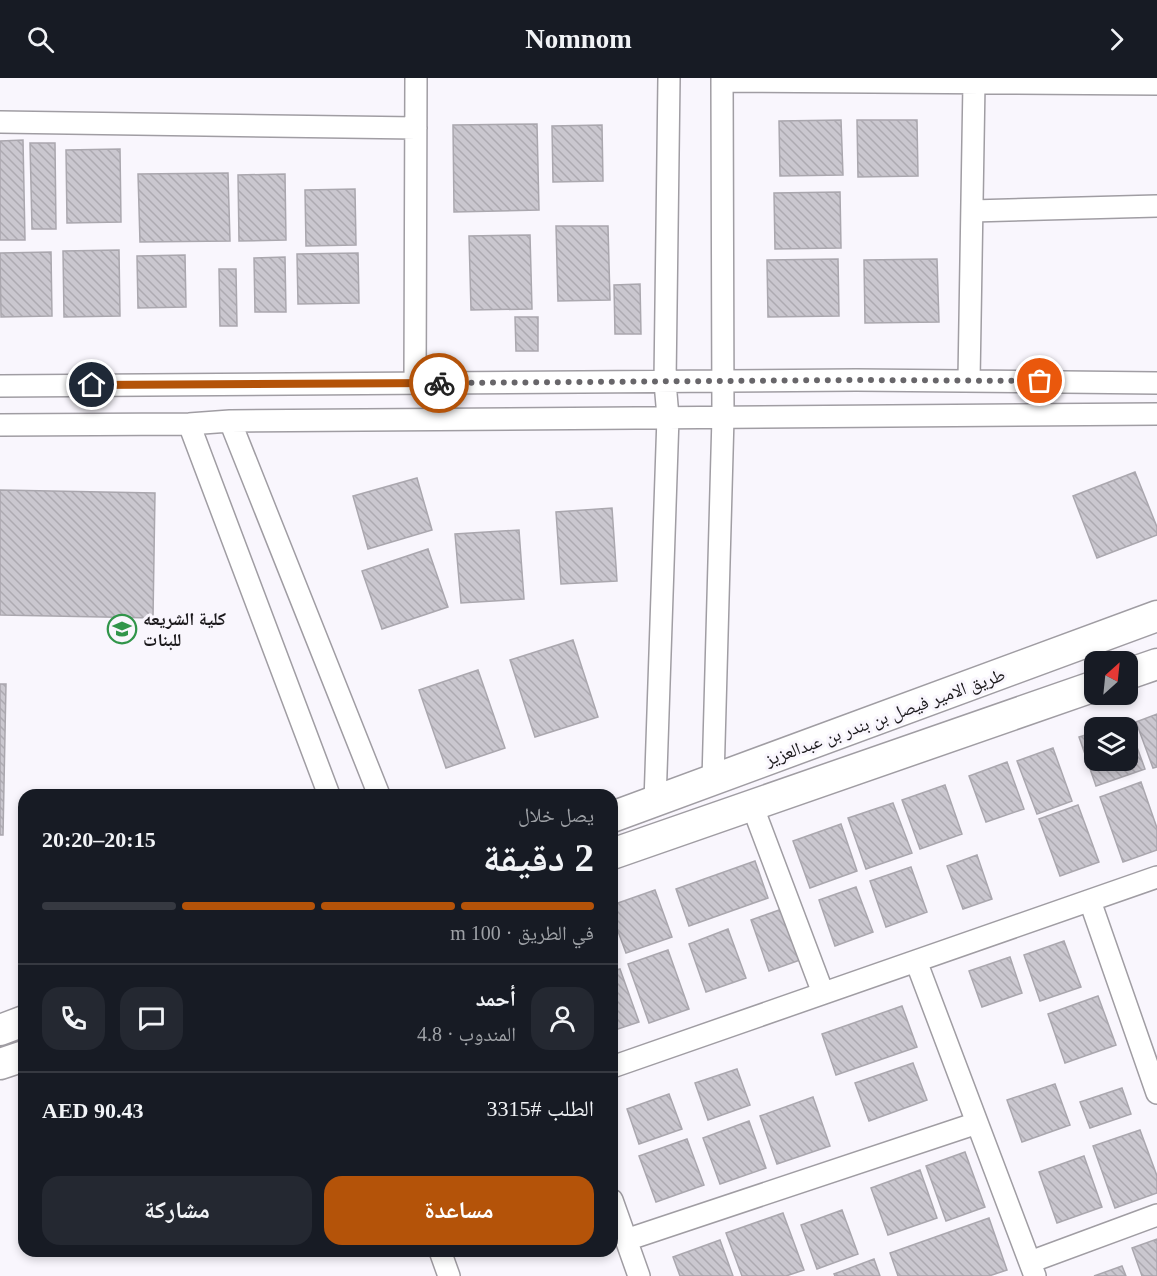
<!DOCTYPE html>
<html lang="ar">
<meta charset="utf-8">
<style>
:root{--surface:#171b24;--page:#242831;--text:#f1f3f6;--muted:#9ea1a6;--line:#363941;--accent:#b45309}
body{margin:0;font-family:"Times New Roman","Noto Naskh Arabic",serif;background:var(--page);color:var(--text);direction:rtl;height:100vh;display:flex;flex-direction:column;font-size:22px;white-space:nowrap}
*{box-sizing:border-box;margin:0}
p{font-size:20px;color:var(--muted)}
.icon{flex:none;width:33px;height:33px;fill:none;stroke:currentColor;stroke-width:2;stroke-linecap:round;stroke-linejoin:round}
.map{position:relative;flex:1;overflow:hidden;direction:ltr}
.sheet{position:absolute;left:18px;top:711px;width:600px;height:468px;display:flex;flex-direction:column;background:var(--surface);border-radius:18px;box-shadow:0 3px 9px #0003;direction:rtl}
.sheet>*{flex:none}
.needle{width:39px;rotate:27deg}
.buttons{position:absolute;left:1084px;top:573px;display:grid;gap:12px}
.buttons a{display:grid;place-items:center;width:54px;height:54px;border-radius:12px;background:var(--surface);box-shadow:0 3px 9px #0003;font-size:30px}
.pin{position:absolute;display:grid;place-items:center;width:51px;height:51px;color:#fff;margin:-26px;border:3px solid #fff;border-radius:50%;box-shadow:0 2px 6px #0007}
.courier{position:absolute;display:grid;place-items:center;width:60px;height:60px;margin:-30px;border:4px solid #b45309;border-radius:50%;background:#fff;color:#222;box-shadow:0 2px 8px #0007}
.head em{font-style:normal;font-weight:700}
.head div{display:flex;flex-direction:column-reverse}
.head{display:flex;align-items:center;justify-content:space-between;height:102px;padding:0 24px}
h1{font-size:39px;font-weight:700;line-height:45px}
.bar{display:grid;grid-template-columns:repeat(4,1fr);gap:9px 6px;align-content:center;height:72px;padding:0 24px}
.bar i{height:8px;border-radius:4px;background:var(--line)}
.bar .active{background:var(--accent)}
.bar p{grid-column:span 4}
.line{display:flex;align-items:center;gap:15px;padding:0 24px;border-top:2px solid var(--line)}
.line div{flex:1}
.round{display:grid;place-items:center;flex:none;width:63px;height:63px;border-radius:18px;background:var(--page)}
.primary-button{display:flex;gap:12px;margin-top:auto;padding:12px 24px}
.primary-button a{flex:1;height:69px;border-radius:18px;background:var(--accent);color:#fff;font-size:24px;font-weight:700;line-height:69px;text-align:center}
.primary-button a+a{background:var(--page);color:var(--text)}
header{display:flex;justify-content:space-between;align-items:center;height:78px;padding:0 24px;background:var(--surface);font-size:27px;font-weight:700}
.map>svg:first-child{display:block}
.building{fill:url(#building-back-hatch);stroke:#aaa7ae;stroke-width:1.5}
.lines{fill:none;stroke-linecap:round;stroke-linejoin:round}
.street-casing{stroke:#a09da3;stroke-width:24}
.secondary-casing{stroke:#a09da3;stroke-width:33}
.street{stroke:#fff;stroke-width:21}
.secondary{stroke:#fff;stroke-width:30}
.done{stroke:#68666a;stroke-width:6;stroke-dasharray:0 10.8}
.route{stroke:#b45309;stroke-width:8}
.labels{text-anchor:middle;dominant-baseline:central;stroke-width:6;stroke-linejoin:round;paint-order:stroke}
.poi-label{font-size:18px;font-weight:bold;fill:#1a181b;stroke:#f9f6fd;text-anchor:start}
.street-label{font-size:18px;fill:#1a181b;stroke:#f9f6fd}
</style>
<header><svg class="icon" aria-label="forward" viewBox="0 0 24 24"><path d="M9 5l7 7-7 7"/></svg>Nomnom<svg class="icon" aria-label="search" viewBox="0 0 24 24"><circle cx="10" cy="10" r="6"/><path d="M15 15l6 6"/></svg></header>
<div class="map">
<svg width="1157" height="1198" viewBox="0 0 1157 1198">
<defs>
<pattern id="building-back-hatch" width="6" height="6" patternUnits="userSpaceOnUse" patternTransform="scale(1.5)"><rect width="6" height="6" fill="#cac7cf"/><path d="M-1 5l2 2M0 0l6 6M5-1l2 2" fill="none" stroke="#adaab1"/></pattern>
</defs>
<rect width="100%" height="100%" fill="#f9f6fd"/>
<path class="building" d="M841 42 843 97 780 98 779 43Z
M857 42H917L918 98 858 99Z
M537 46 539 132 454 134 453 47Z
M602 47 603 103 553 104 552 48Z
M23 62 25 162H0V63Z
M30 65H55L56 151H32Z
M120 71 121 144 67 145 66 72Z
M228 95 230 163 140 164 138 96Z
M285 96 286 162 239 163 238 97Z
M355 111 356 167 306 168 305 112Z
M840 114 841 170 775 171 774 115Z
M556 148H608L610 222 558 223Z
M530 157 532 231 471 232 469 158Z
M119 172 120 238 64 239 63 173Z
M51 174 52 238 1 239 0 175Z
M358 175 359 225 298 226 297 176Z
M185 177 186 229 138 230 137 178Z
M285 179 286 234H255L254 180Z
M838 181 839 238 768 239 767 182Z
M937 181 939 244 865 245 864 182Z
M219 191H236L237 248H220Z
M640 206 641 256H615L614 207Z
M515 239H538V273H516Z
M1135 394 1157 449V457L1097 480 1073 418Z
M417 400 432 452 368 471 353 418Z
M0 412 155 415 153 540 0 537Z
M612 430 617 503 561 506 556 434Z
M519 452 524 521 461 525 455 456Z
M428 471 448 529 382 551 362 493Z
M573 562 598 639 535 659 510 582Z
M478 592 505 670 446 690 419 612Z
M0 606H6L3 757H0Z
M1157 636V689L1153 690 1136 644Z
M1127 642 1145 691 1096 708 1079 659 1095 654V682H1128V650H1107Z
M1053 670 1072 723 1037 736 1017 683Z
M1007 684 1024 731 986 744 969 698Z
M1141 704 1157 750V772L1123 784 1100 719Z
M945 707 962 756 920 771 902 722Z
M893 725 912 775 866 791 848 740Z
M1078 727 1099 784 1060 798 1039 741Z
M841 746 857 793 810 810 793 763Z
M977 777 992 821 963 831 947 788Z
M755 783 768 820 689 848 676 811Z
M911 789 927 834 886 849 870 803Z
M856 809 873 854 835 868 819 822Z
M655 812 672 859 626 875 612 837V827Z
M782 831 800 882 769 893 751 842Z
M728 851 746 900 706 914 689 866Z
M1064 863 1081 909 1040 923 1024 877Z
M668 872 689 931 649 945 628 886Z
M1010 879 1022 915 982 929 969 893Z
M620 891 639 944 612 953V893Z
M1098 918 1116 967 1065 985 1048 936Z
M902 928 917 969 836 997 822 956Z
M913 985 927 1022 869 1043 855 1005Z
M737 991 750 1027 708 1042 695 1005Z
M1055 1006 1070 1047 1022 1064 1007 1022Z
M1122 1010 1131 1036 1090 1050 1080 1024Z
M669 1016 682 1051 639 1066 627 1031Z
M813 1019 830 1068 777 1086 760 1038Z
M749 1043 766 1090 720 1106 703 1060Z
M1140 1052 1157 1098V1115L1115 1130 1093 1068Z
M687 1061 704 1107 656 1124 639 1078Z
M965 1074 985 1129 946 1143 926 1088Z
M1084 1078 1102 1129 1057 1145 1039 1094Z
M920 1092 937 1140 888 1157 871 1110Z
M842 1132 858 1176 817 1191 801 1147Z
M783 1135 804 1192 786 1198H742L726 1155Z
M989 1140 1007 1192 989 1198H898L890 1175Z
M1157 1161V1198H1142L1132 1170Z
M720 1162 733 1198H680L673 1179Z
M874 1181 880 1198H835L834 1196Z
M1122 1188 1126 1198H1094Z"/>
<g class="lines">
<g class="street-casing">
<path id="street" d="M722 3 1157 6
M0 44 416 50
M972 133 1157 128
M969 302 974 5
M415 305 416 0
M0 308 856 302 1157 305
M230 343 379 717
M189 346 329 717
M0 347 189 346 230 343 1157 336
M713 702 723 339 722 0
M655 724 668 339 665 304 669 0
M752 727 823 915
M1090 823 1157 1015
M916 883 1035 1198
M612 989 1157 799
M612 1122 639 1198
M626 1162 977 1045
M440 1173 449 1198
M1030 1184 1157 1137"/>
</g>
<g class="secondary-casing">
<path id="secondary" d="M1128 596 1157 586
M612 739 1157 538
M612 776 1095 608
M0 952 24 943
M0 986 24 978"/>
</g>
<use href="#street" class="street"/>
<use href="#secondary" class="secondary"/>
</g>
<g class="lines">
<path class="done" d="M439 305 856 302 1040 303"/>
<path class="route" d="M92 307 439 305"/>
</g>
<defs>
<g id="university-ring" transform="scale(1.5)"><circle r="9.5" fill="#f9f6fd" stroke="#31954a" stroke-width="1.5"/><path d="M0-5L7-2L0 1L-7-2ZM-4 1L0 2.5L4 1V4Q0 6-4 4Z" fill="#31954a"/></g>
</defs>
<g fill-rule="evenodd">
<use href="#university-ring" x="122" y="551"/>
</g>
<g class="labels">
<g class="poi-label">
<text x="143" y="541">كلية الشريعه<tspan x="143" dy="21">للبنات</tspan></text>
</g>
<g class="street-label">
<text transform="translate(885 639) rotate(-20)">طريق الامير فيصل بن بندر بن عبدالعزيز</text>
</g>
</g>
</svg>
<div class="buttons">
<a><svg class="needle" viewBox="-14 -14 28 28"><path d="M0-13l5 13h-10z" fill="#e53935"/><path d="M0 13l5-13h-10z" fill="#9ea1a6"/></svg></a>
<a><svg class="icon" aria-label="layers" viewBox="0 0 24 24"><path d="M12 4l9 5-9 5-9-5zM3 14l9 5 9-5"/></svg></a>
</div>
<div class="pin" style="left:1040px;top:303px;background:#ea580c"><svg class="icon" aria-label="bag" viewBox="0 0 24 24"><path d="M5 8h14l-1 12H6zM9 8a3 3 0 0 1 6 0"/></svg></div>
<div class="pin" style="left:92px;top:307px;background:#1f2937"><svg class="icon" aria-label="home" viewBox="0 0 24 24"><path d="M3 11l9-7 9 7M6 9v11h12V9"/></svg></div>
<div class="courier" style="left:439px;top:305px"><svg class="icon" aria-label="bike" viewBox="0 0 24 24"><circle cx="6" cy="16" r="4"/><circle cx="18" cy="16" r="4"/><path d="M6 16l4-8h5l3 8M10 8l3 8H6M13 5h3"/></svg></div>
<section class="sheet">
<div class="head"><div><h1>2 دقيقة</h1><p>يصل خلال</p></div><em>20:15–20:20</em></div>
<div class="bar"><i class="active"></i><i class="active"></i><i class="active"></i><i></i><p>في الطريق · 100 m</p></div>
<div class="line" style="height:108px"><a class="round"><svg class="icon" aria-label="person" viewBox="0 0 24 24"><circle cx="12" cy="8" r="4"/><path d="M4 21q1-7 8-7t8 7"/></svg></a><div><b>أحمد</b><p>المندوب · 4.8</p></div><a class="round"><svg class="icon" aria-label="chat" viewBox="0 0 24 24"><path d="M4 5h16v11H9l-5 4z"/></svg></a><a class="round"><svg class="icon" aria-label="phone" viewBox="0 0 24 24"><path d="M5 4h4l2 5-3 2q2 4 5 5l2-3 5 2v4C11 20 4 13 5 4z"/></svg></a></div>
<div class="line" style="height:78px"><div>الطلب #3315</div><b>AED 90.43</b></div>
<div class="primary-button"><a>مساعدة</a><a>مشاركة</a></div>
</section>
</div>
